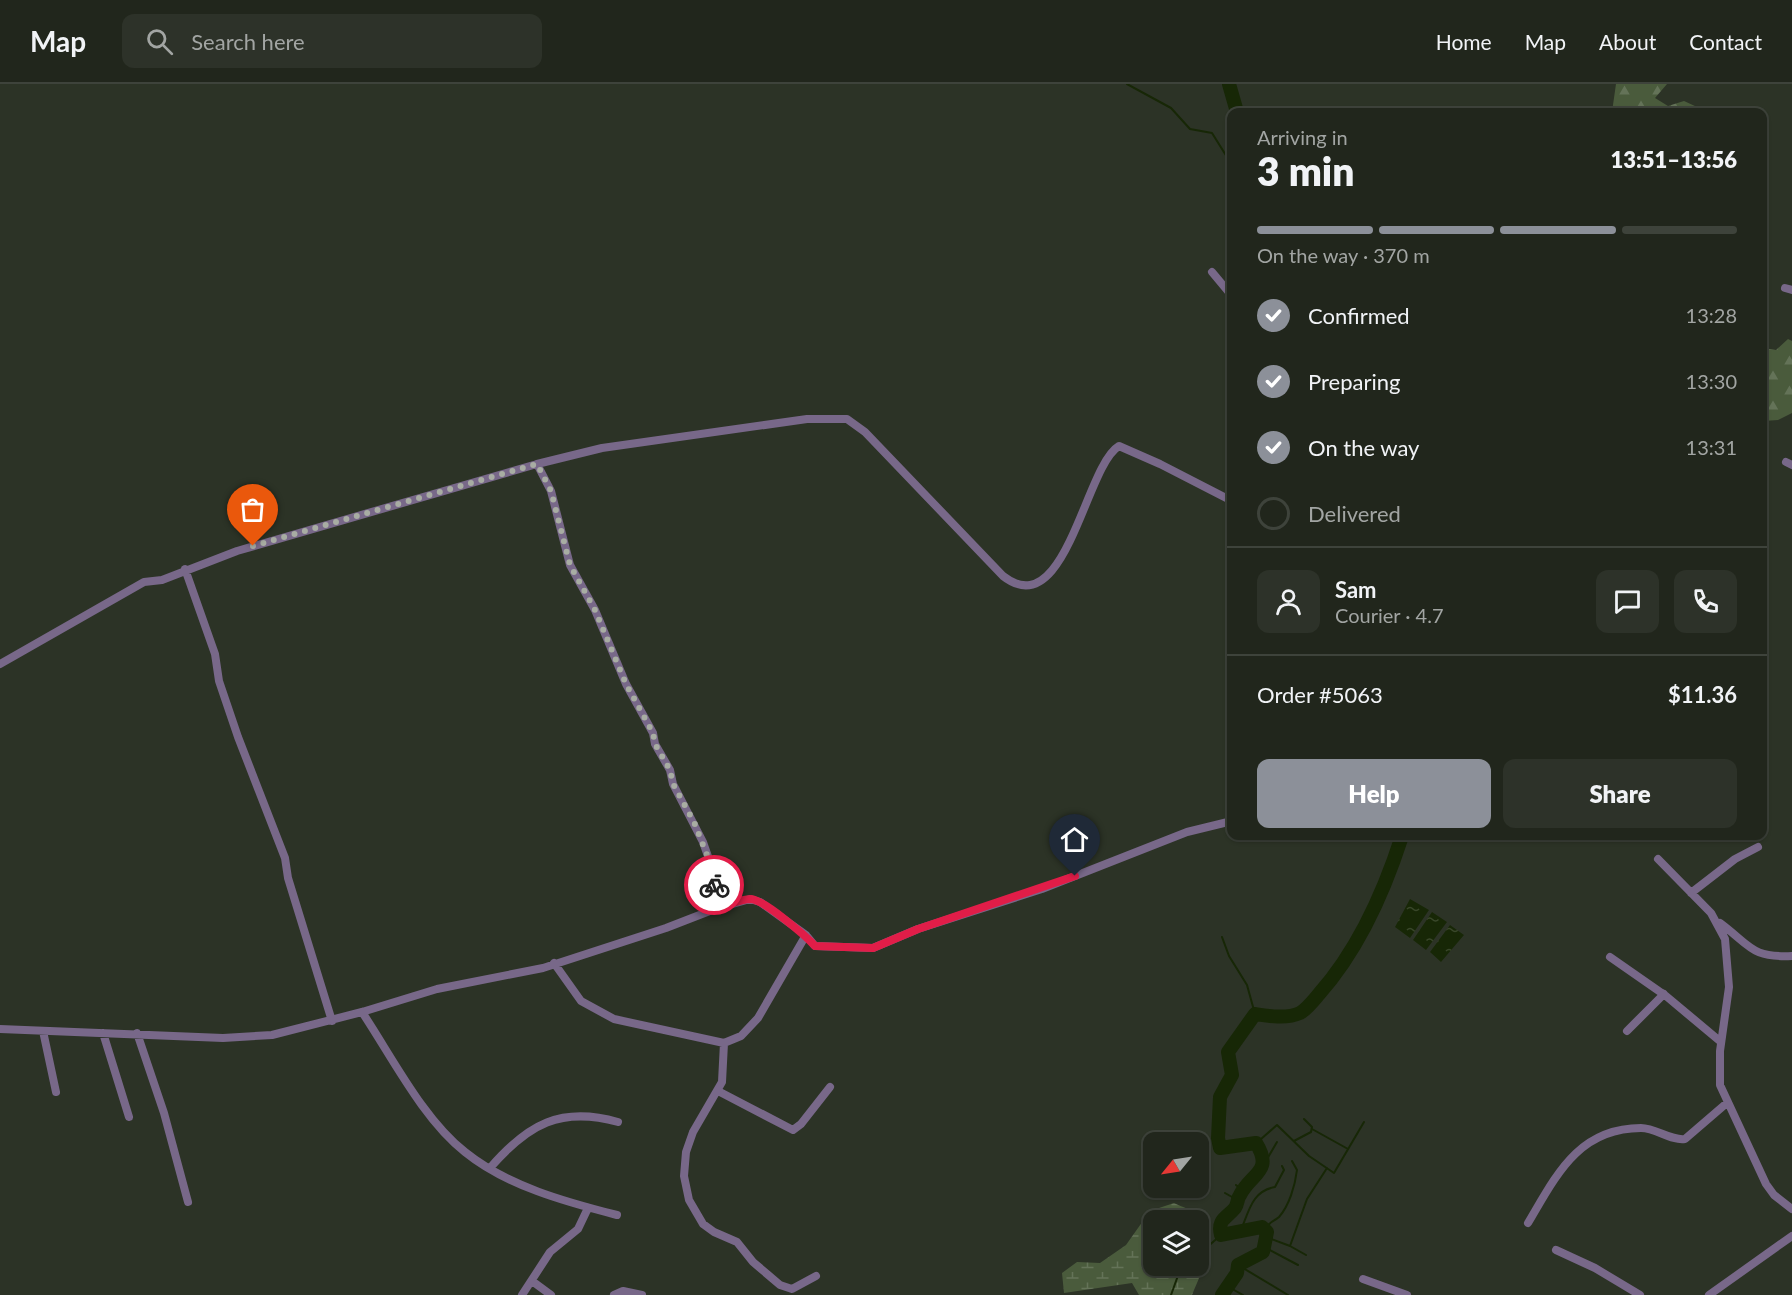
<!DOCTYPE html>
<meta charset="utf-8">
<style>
:root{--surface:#21261c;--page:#2d3229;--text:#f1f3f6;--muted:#a2a5a3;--line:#3e433b;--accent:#8c9099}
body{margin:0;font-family:Lato,sans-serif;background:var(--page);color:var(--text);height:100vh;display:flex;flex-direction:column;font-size:22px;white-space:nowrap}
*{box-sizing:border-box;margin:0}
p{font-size:20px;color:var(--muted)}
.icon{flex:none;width:33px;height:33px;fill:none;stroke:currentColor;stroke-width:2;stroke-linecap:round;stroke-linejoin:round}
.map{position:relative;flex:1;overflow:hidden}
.drawer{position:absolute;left:1227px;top:24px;width:540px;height:732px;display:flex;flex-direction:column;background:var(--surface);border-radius:12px;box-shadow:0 2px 4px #0004,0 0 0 2px var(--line)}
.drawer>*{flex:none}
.needle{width:39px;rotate:240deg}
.buttons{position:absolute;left:1143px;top:1048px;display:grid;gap:12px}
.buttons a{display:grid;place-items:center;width:66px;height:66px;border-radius:12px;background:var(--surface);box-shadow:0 2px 4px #0004,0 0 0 2px var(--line);font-size:30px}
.pin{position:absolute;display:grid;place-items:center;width:51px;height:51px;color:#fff;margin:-62px -26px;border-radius:50% 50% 50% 0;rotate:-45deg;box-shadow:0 0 6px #0007}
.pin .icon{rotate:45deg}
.courier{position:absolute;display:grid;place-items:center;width:60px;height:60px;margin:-30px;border:4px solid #e11d48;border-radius:50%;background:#fff;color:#222;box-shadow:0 2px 8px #0007}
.headline em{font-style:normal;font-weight:800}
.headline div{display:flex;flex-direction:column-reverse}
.headline{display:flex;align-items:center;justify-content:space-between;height:102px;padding:0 30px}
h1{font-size:39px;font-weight:800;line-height:45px}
.bar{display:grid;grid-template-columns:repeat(4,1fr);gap:9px 6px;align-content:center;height:72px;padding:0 30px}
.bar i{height:8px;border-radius:4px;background:var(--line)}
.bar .active{background:var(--accent)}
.bar p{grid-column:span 4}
.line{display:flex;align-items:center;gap:15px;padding:0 30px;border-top:2px solid var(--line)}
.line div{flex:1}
.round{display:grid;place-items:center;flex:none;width:63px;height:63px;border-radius:12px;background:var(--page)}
ol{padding:0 30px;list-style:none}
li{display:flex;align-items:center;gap:18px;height:66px}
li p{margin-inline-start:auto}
li .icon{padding:6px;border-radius:50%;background:var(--accent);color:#fff;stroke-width:4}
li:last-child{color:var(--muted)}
li i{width:33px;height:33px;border:3px solid var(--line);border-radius:50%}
.primary-button{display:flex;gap:12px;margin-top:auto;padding:12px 30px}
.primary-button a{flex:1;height:69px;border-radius:12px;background:var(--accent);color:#fff;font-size:24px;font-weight:800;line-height:69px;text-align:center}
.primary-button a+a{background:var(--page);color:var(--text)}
header{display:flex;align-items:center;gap:36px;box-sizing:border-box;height:84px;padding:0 30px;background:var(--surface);border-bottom:2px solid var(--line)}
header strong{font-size:28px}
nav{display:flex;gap:33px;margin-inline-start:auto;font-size:21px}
.search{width:420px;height:54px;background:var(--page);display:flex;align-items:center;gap:15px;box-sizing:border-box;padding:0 21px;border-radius:12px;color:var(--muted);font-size:22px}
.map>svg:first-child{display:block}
.forest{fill:url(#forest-firs)}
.wetland{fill:url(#wetland-marsh);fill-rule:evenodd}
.water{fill:url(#water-ripples)}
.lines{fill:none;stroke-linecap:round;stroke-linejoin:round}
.stream{stroke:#172706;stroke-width:2}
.river{stroke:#172706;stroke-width:14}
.minor{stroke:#786889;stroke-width:8}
.done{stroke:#a8ada3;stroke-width:6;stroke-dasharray:0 10.8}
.route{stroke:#e11d48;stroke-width:8}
</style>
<header>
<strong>Map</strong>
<div class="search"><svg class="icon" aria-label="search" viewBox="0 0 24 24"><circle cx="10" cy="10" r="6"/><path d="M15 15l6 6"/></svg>Search here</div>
<nav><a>Home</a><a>Map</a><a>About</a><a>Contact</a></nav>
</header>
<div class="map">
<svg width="1792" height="1211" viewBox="0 0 1792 1211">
<defs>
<pattern id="forest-firs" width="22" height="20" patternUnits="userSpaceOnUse" patternTransform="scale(1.5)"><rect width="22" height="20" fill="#4a5b3c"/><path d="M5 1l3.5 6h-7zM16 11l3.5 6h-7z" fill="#647358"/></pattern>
<pattern id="wetland-marsh" width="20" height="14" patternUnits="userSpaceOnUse" patternTransform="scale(1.5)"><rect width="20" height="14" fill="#4a5b3c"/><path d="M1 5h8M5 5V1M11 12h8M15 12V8" fill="none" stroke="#647358"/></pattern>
<pattern id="water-ripples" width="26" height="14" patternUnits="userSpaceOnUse" patternTransform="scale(1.5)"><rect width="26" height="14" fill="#172706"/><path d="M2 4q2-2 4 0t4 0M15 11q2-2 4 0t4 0" fill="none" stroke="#39472a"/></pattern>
</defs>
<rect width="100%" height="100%" fill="#2c3326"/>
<path class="forest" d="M1616 0H1667L1655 14 1668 22 1684 17 1708 28H1612Z
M1788 255 1792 257V329L1778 336 1763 337V264L1776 266Z"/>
<path class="wetland" d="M1174 1119C1182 1123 1193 1126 1199 1132 1222 1151 1200 1190 1192 1211H1139L1132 1199 1064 1209 1062 1189 1077 1178 1100 1179 1126 1161 1150 1127ZM1154 1137H1198V1182H1154Z"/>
<path class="water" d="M1410 815 1429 826 1410 854 1395 843Z
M1432 828 1447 838 1426 866 1413 856Z
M1450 841 1464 851 1441 878 1430 868Z"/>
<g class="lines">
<path class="stream" d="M1127 0 1171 24 1190 45 1212 49 1232 81
M1222 853 1229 872 1247 901 1255 930
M1312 1045 1348 1065
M1294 1057 1311 1048 1312 1043 1304 1035
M1258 1063 1261 1055 1277 1041 1309 1072 1334 1089 1364 1038
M1263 1082 1277 1058
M1236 1101 1243 1107
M1225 1109 1232 1113 1237 1120
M1265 1145C1269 1138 1273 1138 1279 1133 1289 1122 1295 1102 1297 1086L1292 1077
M1241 1146C1249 1127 1252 1107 1275 1103L1284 1086 1282 1082
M1266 1153 1290 1162 1307 1115 1327 1084
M1290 1162 1306 1171
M1264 1163 1298 1181
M1198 1171 1221 1151
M1238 1181 1288 1211
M1227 1202 1243 1211
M1171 1211 1180 1186 1185 1182"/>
<path class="river" d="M1229 0 1237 28
M1222 1211 1237 1189 1238 1181 1263 1168 1267 1148 1262 1143 1221 1151C1217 1135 1227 1134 1235 1124 1238 1120 1237 1115 1240 1111 1251 1089 1274 1088 1256 1059L1220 1064 1218 1054 1220 1013 1232 991 1228 968 1255 930C1268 932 1287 935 1300 929 1307 925 1314 916 1319 910 1359 865 1384 808 1402 752"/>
<path class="minor" d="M1212 188 1232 212
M1785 204 1792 206
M1786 378 1792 381
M537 380 602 364 807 335H847L865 348 1003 492C1066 541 1085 382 1119 362L1160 380 1232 417
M185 485 215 570 219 597 238 653 285 774 288 794 332 937
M0 580 144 498 162 496 237 467 537 380 551 407 570 481 595 526 626 600 653 649 655 660 670 686 673 700 703 758 711 781 715 825
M1658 775 1711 829 1725 855 1729 903 1720 967V1001L1766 1100 1774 1111 1792 1125
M1691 809 1735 775 1758 763
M1720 839C1751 862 1751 874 1792 872
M1610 873 1666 912 1721 958
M554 879 581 917 614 935 724 959 741 952 758 934 806 851
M362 928C392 973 423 1035 465 1068 507 1102 566 1118 617 1131
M0 945 223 954 272 951 362 928 437 905 543 884 666 844 715 825 750 815 760 818 806 851 815 862 873 864 918 845 1042 805 1187 748 1232 737
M43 947 56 1008
M1627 947 1664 910
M103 949 129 1033
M137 949 164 1029 188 1118
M724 959 722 998 693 1048 686 1068 684 1092 689 1116 703 1140 714 1148 737 1158 753 1178 780 1201 792 1205 816 1192
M718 1007 793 1046 801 1040 830 1003
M490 1084C528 1040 561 1022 618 1038
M1528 1139C1556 1092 1578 1044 1641 1044 1656 1044 1671 1057 1685 1055L1728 1018
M1556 1166 1595 1184 1640 1211
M1363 1195 1407 1211
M532 1197 551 1211
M522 1211 550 1168 578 1145 588 1124
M614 1211 623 1207 642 1211
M1709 1211 1792 1152"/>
</g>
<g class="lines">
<path class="done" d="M253 462 537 380 551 407 570 481 595 526 626 600 653 649 655 660 670 686 673 700 694 738 711 781 714 801"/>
<path class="route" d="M714 801 715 825C726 822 740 815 751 815 764 816 806 852 815 862L873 864 918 845 1075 792"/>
</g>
</svg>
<div class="buttons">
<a><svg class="needle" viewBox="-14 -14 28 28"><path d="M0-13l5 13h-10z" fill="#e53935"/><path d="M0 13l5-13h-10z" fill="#a2a5a3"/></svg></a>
<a><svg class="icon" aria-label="layers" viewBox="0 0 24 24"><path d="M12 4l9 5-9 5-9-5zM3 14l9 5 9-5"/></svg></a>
</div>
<div class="pin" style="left:253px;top:462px;background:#ea580c"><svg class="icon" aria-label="bag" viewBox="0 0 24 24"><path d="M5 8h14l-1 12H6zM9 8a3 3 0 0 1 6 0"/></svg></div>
<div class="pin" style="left:1075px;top:792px;background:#1f2937"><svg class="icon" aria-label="home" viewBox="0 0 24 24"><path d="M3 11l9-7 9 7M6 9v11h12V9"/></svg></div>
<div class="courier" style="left:714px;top:801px"><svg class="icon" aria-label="bike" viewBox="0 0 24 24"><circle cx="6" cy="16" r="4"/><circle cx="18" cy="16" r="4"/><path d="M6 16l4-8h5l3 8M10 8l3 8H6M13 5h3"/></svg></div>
<section class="drawer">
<div class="headline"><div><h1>3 min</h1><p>Arriving in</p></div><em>13:51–13:56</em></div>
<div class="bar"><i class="active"></i><i class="active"></i><i class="active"></i><i></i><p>On the way · 370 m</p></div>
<ol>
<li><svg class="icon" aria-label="check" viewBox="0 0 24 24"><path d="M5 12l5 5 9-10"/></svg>Confirmed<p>13:28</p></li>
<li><svg class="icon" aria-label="check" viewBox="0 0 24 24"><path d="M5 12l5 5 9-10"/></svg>Preparing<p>13:30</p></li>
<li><svg class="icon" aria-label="check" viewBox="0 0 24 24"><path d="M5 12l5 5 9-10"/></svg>On the way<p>13:31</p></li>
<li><i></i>Delivered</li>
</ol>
<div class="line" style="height:108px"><a class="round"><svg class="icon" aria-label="person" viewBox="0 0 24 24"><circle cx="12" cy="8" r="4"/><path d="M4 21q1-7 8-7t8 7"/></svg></a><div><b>Sam</b><p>Courier · 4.7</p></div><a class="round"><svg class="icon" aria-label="chat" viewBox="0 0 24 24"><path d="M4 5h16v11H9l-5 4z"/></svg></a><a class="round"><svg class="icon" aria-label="phone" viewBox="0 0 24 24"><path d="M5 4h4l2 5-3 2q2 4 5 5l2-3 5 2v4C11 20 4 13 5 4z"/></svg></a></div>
<div class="line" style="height:78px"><div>Order #5063</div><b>$11.36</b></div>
<div class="primary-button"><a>Help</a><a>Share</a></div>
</section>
</div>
